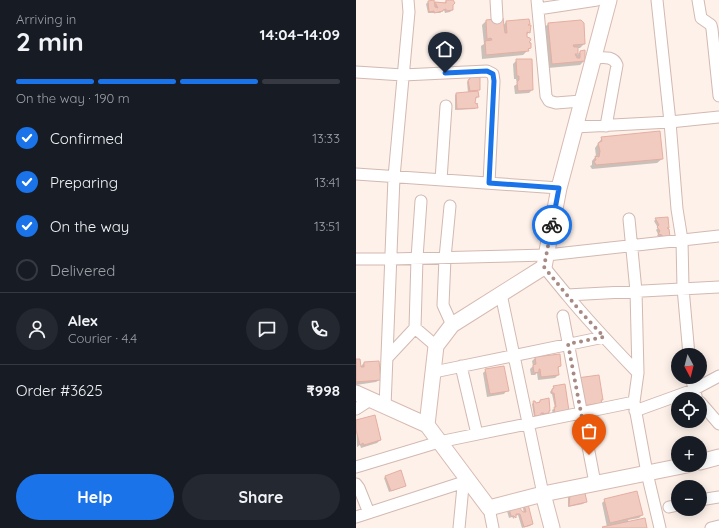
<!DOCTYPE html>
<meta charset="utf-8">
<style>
:root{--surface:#171b24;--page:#242831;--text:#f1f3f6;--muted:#9ea1a6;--line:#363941;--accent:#1a73e8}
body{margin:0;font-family:Quicksand,sans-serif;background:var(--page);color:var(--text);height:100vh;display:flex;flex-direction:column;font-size:15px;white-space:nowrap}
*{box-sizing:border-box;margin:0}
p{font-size:13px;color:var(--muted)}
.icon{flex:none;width:22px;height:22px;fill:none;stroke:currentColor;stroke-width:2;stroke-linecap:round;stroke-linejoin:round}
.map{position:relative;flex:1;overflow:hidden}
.side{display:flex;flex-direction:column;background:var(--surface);width:356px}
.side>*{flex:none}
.needle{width:26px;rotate:173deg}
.fabs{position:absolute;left:315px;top:348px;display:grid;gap:8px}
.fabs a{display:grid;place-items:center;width:36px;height:36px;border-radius:50%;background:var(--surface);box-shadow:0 2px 10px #0003;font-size:20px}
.pin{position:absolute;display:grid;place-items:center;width:34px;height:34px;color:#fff;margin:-41px -17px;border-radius:50% 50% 50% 0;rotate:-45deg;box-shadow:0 0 4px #0007}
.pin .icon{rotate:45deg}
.courier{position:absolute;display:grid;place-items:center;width:40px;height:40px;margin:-20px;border:3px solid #1a73e8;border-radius:50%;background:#fff;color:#222;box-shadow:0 1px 5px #0007}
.summary em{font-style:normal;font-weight:700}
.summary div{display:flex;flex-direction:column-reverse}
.summary{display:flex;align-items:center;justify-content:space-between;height:68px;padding:0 16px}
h1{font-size:26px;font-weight:700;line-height:30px}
.bar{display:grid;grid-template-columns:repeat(4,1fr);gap:6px 4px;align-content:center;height:48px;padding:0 16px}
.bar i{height:5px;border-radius:3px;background:var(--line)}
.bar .on{background:var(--accent)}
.bar p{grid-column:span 4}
.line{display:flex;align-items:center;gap:10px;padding:0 16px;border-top:1px solid var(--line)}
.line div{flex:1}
.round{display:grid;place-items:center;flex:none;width:42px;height:42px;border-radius:21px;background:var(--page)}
ol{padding:0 16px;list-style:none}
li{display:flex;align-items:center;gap:12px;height:44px}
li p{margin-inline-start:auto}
li .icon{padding:4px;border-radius:50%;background:var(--accent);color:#fff;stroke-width:4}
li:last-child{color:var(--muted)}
li i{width:22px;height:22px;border:2px solid var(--line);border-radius:50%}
.primary-button{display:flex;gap:8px;margin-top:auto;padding:8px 16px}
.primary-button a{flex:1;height:46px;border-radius:24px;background:var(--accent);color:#fff;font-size:16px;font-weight:700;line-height:46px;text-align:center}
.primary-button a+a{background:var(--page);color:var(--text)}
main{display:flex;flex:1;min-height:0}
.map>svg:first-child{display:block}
.shadow{fill:#0003}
.building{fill:#f2cbc0;stroke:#e5aea1}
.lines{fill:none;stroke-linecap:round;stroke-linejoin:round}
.street-casing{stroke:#d2b9b1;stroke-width:13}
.secondary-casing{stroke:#d7bab1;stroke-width:17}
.street{stroke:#fff;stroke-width:11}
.secondary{stroke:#fff;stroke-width:15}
.done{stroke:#a78a83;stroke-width:4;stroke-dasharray:0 7.2}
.route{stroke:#1a73e8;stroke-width:5}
</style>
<main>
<section class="side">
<div class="summary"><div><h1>2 min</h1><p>Arriving in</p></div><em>14:04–14:09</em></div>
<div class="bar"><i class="on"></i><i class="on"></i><i class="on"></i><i></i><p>On the way · 190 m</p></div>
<ol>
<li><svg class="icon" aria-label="check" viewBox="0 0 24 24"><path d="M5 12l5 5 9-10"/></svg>Confirmed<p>13:33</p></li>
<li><svg class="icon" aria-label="check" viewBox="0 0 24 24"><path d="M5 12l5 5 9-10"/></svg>Preparing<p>13:41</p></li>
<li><svg class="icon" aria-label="check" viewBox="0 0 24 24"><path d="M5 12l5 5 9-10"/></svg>On the way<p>13:51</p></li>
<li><i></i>Delivered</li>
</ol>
<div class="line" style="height:72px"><a class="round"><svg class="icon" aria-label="person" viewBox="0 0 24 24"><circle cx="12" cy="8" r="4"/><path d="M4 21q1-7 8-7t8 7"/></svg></a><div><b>Alex</b><p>Courier · 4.4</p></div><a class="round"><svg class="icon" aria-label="chat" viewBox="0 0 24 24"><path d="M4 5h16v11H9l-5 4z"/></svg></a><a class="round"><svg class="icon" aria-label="phone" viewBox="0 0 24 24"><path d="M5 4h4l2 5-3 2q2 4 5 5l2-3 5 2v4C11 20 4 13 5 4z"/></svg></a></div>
<div class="line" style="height:52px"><div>Order #3625</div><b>₹998</b></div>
<div class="primary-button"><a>Help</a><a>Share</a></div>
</section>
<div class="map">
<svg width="363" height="528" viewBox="0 0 363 528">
<rect width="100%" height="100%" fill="#fdf1e9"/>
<path class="shadow" d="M90 1H97L96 10 94 12 89 13 88 10 84 13H72L70 4 72 2 78 6 80 3H88Z
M130 21 147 26 150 22 170 26 173 32 170 36 174 48 167 55 126 59 125 46 128 44 126 25Z
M192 24 228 44 224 48H221V55L224 52 228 61 224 65 192 68 188 28Z
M161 60 176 90 173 93 159 94 158 86 161 84 160 79H158L157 64Z
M114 77 123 89 119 92 122 97 119 99 118 103 121 107 119 109 99 110V95L101 93H112L111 82Z
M246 138 306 159 301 163 236 169 234 166 236 165V161L240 156 239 148Z
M300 219 310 229 313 237 301 236 302 234 300 230 302 228 298 221Z
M179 358 204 366 201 369 202 375 199 378 182 380 181 373 179 375H175L174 369 177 366 176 361Z
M0 360 4 367 8 363 24 379 20 382 0 385Z
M130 370 151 390 148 394 131 397 127 373Z
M208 386 212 410 197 414 196 410 199 408 196 394H195L194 392 198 387Z
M184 401 192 413 190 415 186 416V414H184L178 417 176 404 178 402 179 404 182 403Z
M0 421 24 440 21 443 5 448 4 445 1 447Z
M30 476 49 485 47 487 33 492 28 478Z
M212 494 229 502 227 504 212 507V498L210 495Z
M249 500 286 515 283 518 272 520 273 522 290 528H246L251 527 246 503Z
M169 506 176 524 174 526 166 528 162 515 159 516 158 519 156 517 153 518 151 511 153 509 168 515 167 508Z"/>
<path class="building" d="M78 0 79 7 82 8 79 2 90 3V0H97L99 3 97 5V10L90 11V9L87 10V11L78 13V11L73 12 72 1Z
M147 18 149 33H151L150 21 173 19 174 24 172 25H175L174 33 171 32V37L174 38 175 40 173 42 175 43V48L172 49 173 51 130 55 129 41 136 40 135 38 131 39 130 20Z
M225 20 228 23 229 44 217 45 218 47H222V54H219L221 58H224V51L229 50V61L196 64 192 23Z
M160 59H176L177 90 162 91 161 82 163 80V76H161Z
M124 75V90L114 91 112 80 114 79V76Z
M122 91 123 97H120L119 103 121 104V103L122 108 101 109 100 93Z
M304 131 307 159 240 165 238 161 240 160 239 156 243 157 244 151 242 143 246 141 245 137Z
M312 217 313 228H311L313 229 314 237 306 238V235L302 234 304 231 301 227 303 225 299 218Z
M204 354 205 366 202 367 203 375 185 377 184 369H183V372L178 373 177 365 180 364 179 357Z
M0 359H4L5 367H8V362L23 361 25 380 0 382Z
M148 366 153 391 134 394 129 369Z
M243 375 247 400H245L246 403 225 406 221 378Z
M209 384 213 411 199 413 198 407H200L198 393H196V389L198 388 197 386Z
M193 398 194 411H193V413L187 414 188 413H185V415L179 416 177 401H179L180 403 184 402V400Z
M19 415 25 440 8 445 7 443 4 445 0 430V420Z
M45 470 50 486 35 491 29 476Z
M228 489 231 502 213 506 214 495Z
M281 491 287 515 254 523 248 499Z
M172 504 177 524 168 527 164 514H160V518L158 516H155L153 508 162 506 167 512H170L168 505Z
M289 518 291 528H247L246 527Z"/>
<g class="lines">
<g class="street-casing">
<path id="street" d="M140 0 141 18
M181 0 190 96 193 101 200 103 225 101
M301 0 314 122 321 209 326 240 327 288 333 355
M342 0 345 18 355 25 356 29 363 96
M182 9 241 0
M237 58C246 58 257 55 261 65L250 126
M0 72 47 75 131 71 137 74 138 81 133 183
M219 127 314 122 363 117
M0 174 203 188
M85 180 90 106
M65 201 61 258 59 328 80 346
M94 206 89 258 87 305 96 325
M273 219 280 291 282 373 278 402 291 473 304 528
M0 259H35L191 255 363 236
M188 267 211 295 363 287
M145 294 187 494
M211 295C233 322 258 348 282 373
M207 316 239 483
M31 358 59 328
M105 366 121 434
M78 372 248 337
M335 377 340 396
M344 402 363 424
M29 407 38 177 53 12 52 0
M0 409 14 400
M279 411 337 390 363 376
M0 467 83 442 278 402
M0 484 3 488 13 513
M344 500 363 497
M313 507 322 505
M133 508 137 528
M0 517 108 482
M103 528 108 476
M355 528 363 526"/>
</g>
<g class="secondary-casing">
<path id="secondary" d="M0 393 71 425 133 508 187 494 331 465
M71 425 80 346 96 325 188 267 203 188 253 0
M344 462 363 457
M187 494 196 528"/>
</g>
<use href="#street" class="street"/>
<use href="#secondary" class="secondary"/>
</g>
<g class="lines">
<path class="done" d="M196 225 188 267 224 311 248 337 212 344 233 455"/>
<path class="route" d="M89 73 131 71 137 74 138 81 133 183 203 188 196 225"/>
</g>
</svg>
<div class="fabs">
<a><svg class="needle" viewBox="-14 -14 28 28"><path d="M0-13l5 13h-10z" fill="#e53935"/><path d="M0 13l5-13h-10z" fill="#9ea1a6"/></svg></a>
<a><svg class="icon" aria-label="locate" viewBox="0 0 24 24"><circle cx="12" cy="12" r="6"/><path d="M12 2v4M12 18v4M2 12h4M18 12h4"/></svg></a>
<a>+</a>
<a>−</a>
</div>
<div class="pin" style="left:233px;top:455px;background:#ea580c"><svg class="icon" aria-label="bag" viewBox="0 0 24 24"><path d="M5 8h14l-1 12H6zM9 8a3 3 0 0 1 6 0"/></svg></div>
<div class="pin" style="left:89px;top:73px;background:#1f2937"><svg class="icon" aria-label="home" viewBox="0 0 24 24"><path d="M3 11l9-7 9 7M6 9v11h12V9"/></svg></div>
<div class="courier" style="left:196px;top:225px"><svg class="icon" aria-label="bike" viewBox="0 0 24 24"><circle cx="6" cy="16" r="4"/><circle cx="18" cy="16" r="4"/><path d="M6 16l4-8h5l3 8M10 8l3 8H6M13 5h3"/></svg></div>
</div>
</main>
